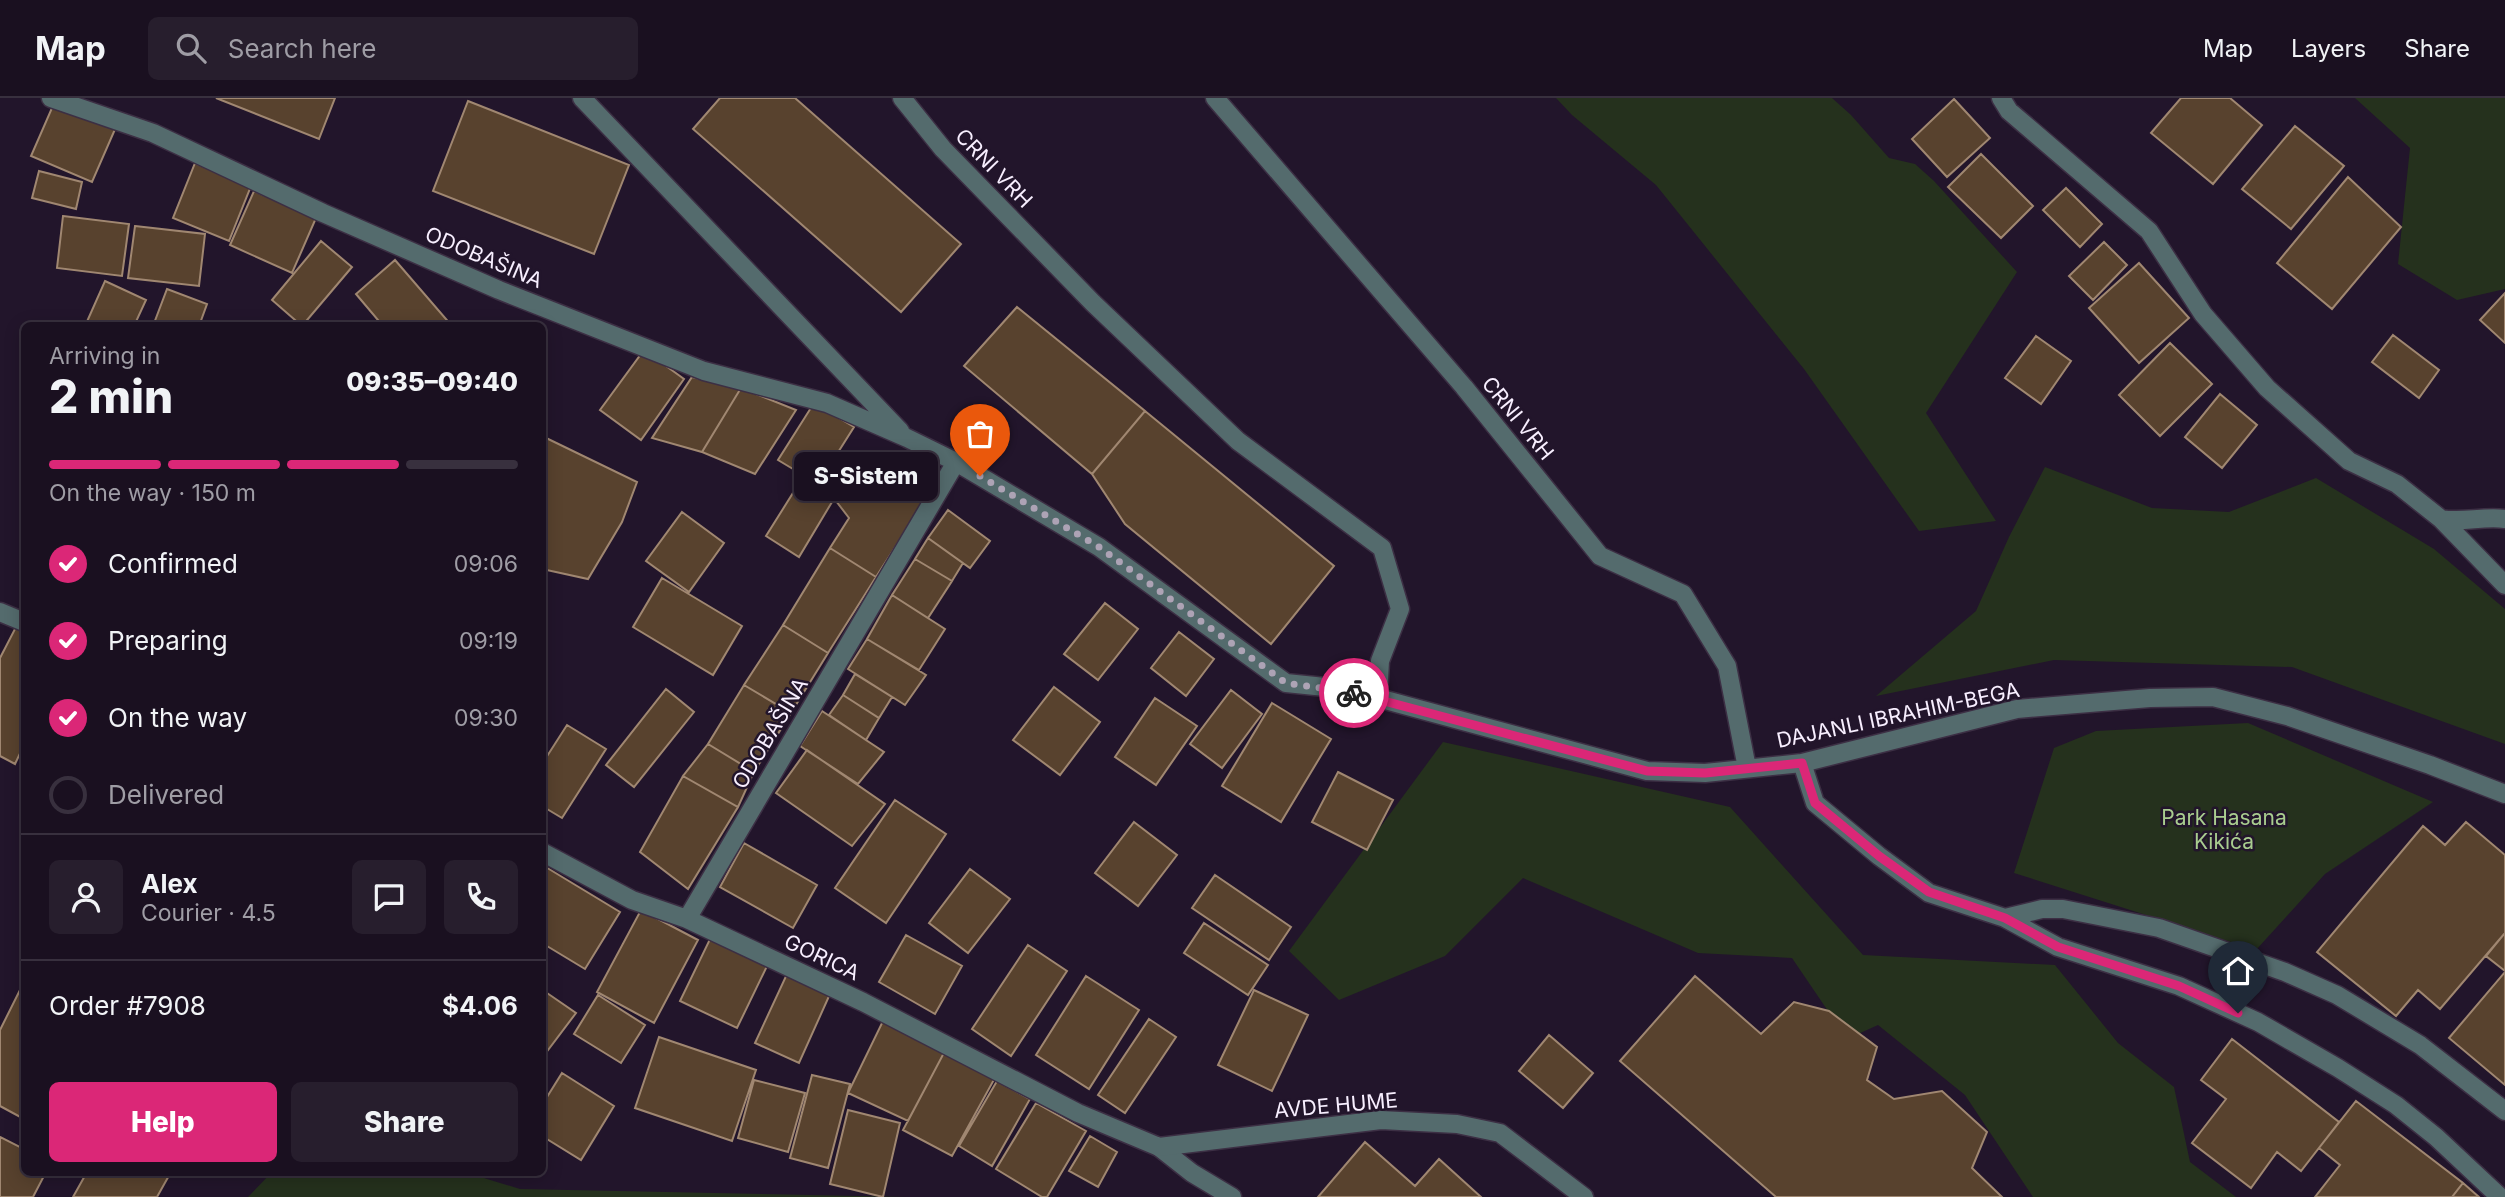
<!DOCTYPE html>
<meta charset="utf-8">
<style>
:root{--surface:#1a1020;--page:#271e2d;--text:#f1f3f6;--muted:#9f9da5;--line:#38303e;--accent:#db2777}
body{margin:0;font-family:Inter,sans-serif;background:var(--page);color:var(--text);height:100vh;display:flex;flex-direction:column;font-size:26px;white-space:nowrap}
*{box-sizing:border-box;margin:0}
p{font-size:23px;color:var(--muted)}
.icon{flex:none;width:38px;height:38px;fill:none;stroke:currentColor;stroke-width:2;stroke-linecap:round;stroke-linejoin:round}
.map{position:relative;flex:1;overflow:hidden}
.sheet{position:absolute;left:21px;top:224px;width:525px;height:854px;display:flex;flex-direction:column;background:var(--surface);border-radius:10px;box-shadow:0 4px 18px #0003,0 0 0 2px var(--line)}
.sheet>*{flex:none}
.pin{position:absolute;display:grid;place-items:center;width:60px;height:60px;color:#fff;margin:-72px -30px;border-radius:50% 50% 50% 0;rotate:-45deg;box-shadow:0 0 7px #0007}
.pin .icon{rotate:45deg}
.courier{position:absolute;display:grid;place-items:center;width:70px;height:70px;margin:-35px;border:5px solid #db2777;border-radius:50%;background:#fff;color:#222;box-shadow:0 2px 9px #0007}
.bubble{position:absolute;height:49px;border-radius:10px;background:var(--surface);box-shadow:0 4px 18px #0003,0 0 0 2px var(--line);font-size:23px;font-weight:800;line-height:49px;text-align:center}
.head em{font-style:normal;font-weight:800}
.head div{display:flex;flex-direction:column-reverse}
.head{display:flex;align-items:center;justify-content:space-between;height:119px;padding:0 28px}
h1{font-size:46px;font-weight:800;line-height:52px}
.bar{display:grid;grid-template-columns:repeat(4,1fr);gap:10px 7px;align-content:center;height:84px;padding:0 28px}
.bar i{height:9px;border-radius:5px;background:var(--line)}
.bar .on{background:var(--accent)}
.bar p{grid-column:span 4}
.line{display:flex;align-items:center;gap:18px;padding:0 28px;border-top:2px solid var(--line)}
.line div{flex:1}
.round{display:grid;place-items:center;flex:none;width:74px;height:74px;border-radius:10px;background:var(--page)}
ol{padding:0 28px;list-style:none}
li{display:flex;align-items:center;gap:21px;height:77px}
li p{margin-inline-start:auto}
li .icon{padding:7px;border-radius:50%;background:var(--accent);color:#fff;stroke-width:4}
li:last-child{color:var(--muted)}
li i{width:38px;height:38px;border:4px solid var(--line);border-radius:50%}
.action{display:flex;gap:14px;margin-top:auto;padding:14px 28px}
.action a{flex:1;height:80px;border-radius:10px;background:var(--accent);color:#fff;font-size:28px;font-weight:800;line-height:80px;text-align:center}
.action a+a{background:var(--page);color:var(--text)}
header{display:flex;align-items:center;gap:42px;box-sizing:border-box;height:98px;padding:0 35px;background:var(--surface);border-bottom:2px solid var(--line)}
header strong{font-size:33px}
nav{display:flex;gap:38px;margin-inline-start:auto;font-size:24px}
.search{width:490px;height:63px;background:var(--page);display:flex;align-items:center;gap:18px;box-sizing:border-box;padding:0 24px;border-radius:10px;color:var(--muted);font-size:26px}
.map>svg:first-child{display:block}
.green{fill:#25311d}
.building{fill:#58422e;stroke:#a08771;stroke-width:2}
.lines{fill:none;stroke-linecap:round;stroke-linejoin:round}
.lane-casing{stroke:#3c2f44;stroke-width:21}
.street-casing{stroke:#3c2f44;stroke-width:21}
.lane{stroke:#546b6d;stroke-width:18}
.street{stroke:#546b6d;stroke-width:18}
.done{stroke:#ada3b5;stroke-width:7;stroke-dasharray:0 12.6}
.route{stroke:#db2777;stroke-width:9}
.labels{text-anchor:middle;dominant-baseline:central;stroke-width:5;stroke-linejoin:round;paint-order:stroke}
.street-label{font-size:21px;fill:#f8efff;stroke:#22152b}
.park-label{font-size:21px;fill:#a9cd8f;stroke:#22152b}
</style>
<header>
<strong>Map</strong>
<div class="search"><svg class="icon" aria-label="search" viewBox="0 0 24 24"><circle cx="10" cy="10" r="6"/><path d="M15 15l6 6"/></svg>Search here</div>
<nav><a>Map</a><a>Layers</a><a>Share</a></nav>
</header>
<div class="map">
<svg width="2505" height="1099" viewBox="0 0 2505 1099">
<rect width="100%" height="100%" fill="#22152b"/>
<path class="green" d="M1556 0H1832L1851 17 1889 60 1915 66 1934 83 2017 174 1926 315 1996 423 1919 433 1804 271 1656 87 1572 17Z
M2355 0H2505V191L2457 202 2398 166 2410 50Z
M2045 369 2152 410 2229 414 2316 380 2434 451 2505 511V646L2292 569 2054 562 1876 598 1976 513 2009 439Z
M2248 625 2433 704 2325 776 2256 852 2014 775 2054 650 2096 633Z
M1443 644 1730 709 1863 857 2055 867 2118 945 2174 989 2190 1064 2236 1099H2033L1965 997 1878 927 1847 941 1792 860 1698 855 1523 780 1445 858 1339 902 1289 853Z
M272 1074H464L520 1091 907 1099H248Z"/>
<path class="building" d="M216 0H335L319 41Z
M720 0H795L961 146 901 214 693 31Z
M2181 0H2230L2262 27 2213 86 2151 35Z
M1954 1 1990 40 1947 79 1912 41Z
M55 3 116 29 92 84 31 58Z
M468 3 629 67 594 156 433 93Z
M2295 28 2344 68 2291 131 2242 91Z
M1981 56 2033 108 2001 140 1948 89Z
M195 65 251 88 229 143 173 120Z
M39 73 82 84 76 111 32 100Z
M2348 79 2401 129 2332 211 2277 165Z
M2066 90 2102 126 2080 149 2043 112Z
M254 93 316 120 292 175 230 147Z
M63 118 129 126 122 178 57 170Z
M135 128 205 136 199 188 128 180Z
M321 143 352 169 302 228 272 202Z
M2104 144 2127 167 2093 202 2069 178Z
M395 162 452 228H383L356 196Z
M2139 165 2189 220 2139 265 2089 210Z
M105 183 146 202 134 228H85Z
M167 191 207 206 199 228H153Z
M2505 195V245L2480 222Z
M1017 209 1145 313 1092 376 964 268Z
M2393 237 2439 272 2419 300 2372 264Z
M2036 238 2071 263 2041 306 2005 280Z
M2170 245 2212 286 2160 338 2119 297Z
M644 252 684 281 641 342 600 312Z
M692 279 741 290 702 354 652 340Z
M741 290 796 312 755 376 702 354Z
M2220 296 2257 327 2222 370 2185 339Z
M814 305 854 329 818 386 778 362Z
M1145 313 1334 468 1271 546 1125 426 1092 376Z
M542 338 637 384 622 424 588 481 542 471Z
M864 362 923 406 876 479 830 450 849 420 833 399Z
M803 379 835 399 799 459 766 438Z
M948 412 990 443 970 470 928 440Z
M682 414 724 445 689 494 646 463Z
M928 440 963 465 952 483 915 461Z
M830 450 876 479 828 555 783 527Z
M915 461 952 483 928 520 892 497Z
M662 480 742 528 713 577 633 529Z
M892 497 945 531 919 572 867 541Z
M1105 505 1138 531 1098 582 1064 556Z
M783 527 828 555 791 615 744 587Z
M16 529 24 533V647L15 666 0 658V560Z
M1179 534 1214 561 1186 598 1151 570Z
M867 541 926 577 905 607 848 571Z
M855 576 892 599 879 620 843 597Z
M744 587 791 615 754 674 708 646Z
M1054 589 1100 624 1060 677 1013 642Z
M666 591 694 614 634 689 606 667Z
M1231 592 1262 616 1222 670 1190 646Z
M843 597 879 620 866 642 829 617Z
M1155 600 1197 628 1156 687 1115 659Z
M1272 605 1331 641 1281 724 1222 688Z
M822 613 884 654 858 686 800 648Z
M567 627 606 651 562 720 542 708V666Z
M708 646 754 674 738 709 683 678Z
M807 652 885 706 852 748 776 695Z
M1338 674 1393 702 1367 752 1312 724Z
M683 678 738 709 688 791 640 754Z
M895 702 946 736 886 825 835 790Z
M1134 724 1177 757 1138 808 1095 775Z
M2466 724 2505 757V835L2440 911 2418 892 2396 918 2317 854 2423 728 2445 747Z
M744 745 817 787 793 830 720 789Z
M544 768 620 814 585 871 542 845V772Z
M970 771 1010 801 968 855 929 825Z
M1215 777 1291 829 1269 862 1192 810Z
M641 812 698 842 654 925 597 894Z
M1204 825 1268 867 1248 897 1184 855Z
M2505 835V873L2486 858Z
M712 837 769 864 737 930 680 903Z
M906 837 962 868 935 916 879 884Z
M1028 847 1067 873 1011 958 972 931Z
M2505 874V987L2449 940Z
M787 876 830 896 799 965 755 945Z
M1086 878 1139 912 1089 991 1036 957Z
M1695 878 1761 936 1794 904 1829 913 1877 949 1867 982 1894 1001 1942 993 1987 1034 1972 1070 2002 1099H1776L1620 963Z
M24 884V1021L0 1008V932Z
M1254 892 1308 917 1272 993 1218 967Z
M547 895 576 915 542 960V902Z
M598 897 645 927 621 965 574 936Z
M1149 921 1176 939 1125 1015 1098 997Z
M883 923 946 951 908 1023 848 995Z
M1549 937 1593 975 1563 1010 1519 973Z
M659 939 756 972 732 1043 635 1010Z
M2232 941 2339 1024 2301 1073 2277 1054 2251 1090 2192 1045 2226 1001 2201 982Z
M946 951 996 978 952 1058 903 1032Z
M562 975 614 1008 581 1062 542 1038V1007Z
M812 977 850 986 828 1070 790 1060Z
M754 982 805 995 788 1054 738 1040Z
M997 983 1030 1001 992 1068 959 1048Z
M2356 1003 2463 1085 2452 1099H2315L2340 1067 2319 1050Z
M1036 1005 1086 1033 1047 1099H1042L996 1071Z
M848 1012 900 1025 883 1099 830 1086Z
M1090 1038 1117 1054 1098 1089 1069 1073Z
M0 1039 24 1051V1074H46L33 1099H0Z
M1365 1044 1415 1088 1439 1061 1481 1099H1318Z
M87 1074H171L157 1099H73Z
M2463 1085 2479 1099H2452Z"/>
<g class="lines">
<g class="lane-casing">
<path id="lane" d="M1159 1049 1192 1075 1232 1099"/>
</g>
<g class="street-casing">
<path id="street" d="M51 0 153 35 323 115 499 192 704 273 827 305 907 340 956 364 1099 449 1286 585 1325 589 1378 600 1647 673 1705 675 1802 665 2017 611 2150 600 2213 599 2287 618 2430 667 2505 696
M582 0 900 333
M902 0 943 51 1093 205 1238 343 1382 450 1400 511 1380 563 1378 600
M1215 0 1464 289 1600 458 1683 496 1727 568 1747 670
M2001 0 2009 13 2149 133 2203 216 2267 290 2349 363 2397 386 2441 421 2505 487
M2441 421C2462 425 2483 418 2505 421
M0 514 24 524
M1802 665 1815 705 1879 758 1929 795 2005 820 2058 849 2179 888 2258 924 2338 970 2396 1007 2436 1039 2500 1099
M542 754 632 802 687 821 863 904 1078 1015 1159 1049 1381 1022 1457 1026 1500 1035 1584 1099
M2005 820 2042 811H2063L2159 830 2285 874 2337 897 2420 947 2505 1013
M687 821 956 364"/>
</g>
<use href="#lane" class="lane"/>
<use href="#street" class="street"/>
</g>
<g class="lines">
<path class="done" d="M980 378 1099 449 1286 585 1354 595"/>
<path class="route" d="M1354 595 1647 673 1705 675 1802 665 1815 705 1879 758 1929 794 2005 820 2058 849 2179 888 2238 915"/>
</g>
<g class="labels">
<g class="street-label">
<text transform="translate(994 70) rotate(46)">CRNI VRH</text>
<text transform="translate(484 159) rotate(23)">ODOBAŠINA</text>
<text transform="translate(1518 320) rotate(51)">CRNI VRH</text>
<text transform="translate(1898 617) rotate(-12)">DAJANLI IBRAHIM-BEGA</text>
<text transform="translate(770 635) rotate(-59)">ODOBAŠINA</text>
<text transform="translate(822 859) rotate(25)">GORICA</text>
<text transform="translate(1336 1007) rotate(-5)">AVDE HUME</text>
</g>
<g class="park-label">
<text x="2224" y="719">Park Hasana<tspan x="2224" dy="24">Kikića</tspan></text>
</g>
</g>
</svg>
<div class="pin" style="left:980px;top:378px;background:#ea580c"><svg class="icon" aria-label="bag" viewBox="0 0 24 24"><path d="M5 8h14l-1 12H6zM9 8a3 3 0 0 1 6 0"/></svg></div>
<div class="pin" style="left:2238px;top:915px;background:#1f2937"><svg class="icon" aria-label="home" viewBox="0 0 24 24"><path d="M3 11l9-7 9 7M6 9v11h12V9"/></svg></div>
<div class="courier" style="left:1354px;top:595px"><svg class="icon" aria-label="bike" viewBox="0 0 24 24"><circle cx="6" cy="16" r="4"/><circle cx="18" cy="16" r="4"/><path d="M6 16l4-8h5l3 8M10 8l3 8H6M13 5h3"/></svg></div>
<div class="bubble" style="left:794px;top:354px;width:144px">S-Sistem</div>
<section class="sheet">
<div class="head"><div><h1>2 min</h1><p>Arriving in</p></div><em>09:35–09:40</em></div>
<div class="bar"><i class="on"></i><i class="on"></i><i class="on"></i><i></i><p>On the way · 150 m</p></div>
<ol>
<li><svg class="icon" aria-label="check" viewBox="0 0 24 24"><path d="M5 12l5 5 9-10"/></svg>Confirmed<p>09:06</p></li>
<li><svg class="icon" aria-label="check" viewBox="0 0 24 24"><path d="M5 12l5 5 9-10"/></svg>Preparing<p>09:19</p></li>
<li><svg class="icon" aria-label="check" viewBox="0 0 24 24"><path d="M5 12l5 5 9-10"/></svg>On the way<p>09:30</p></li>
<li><i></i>Delivered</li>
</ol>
<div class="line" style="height:126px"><a class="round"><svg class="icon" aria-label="person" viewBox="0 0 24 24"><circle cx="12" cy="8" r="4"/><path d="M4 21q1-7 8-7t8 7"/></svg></a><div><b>Alex</b><p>Courier · 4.5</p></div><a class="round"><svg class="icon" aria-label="chat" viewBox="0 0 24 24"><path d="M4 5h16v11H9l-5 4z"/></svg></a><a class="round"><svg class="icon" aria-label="phone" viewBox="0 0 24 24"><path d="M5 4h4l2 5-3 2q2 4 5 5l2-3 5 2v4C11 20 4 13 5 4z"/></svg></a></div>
<div class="line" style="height:91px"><div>Order #7908</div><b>$4.06</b></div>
<div class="action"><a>Help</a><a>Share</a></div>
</section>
</div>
